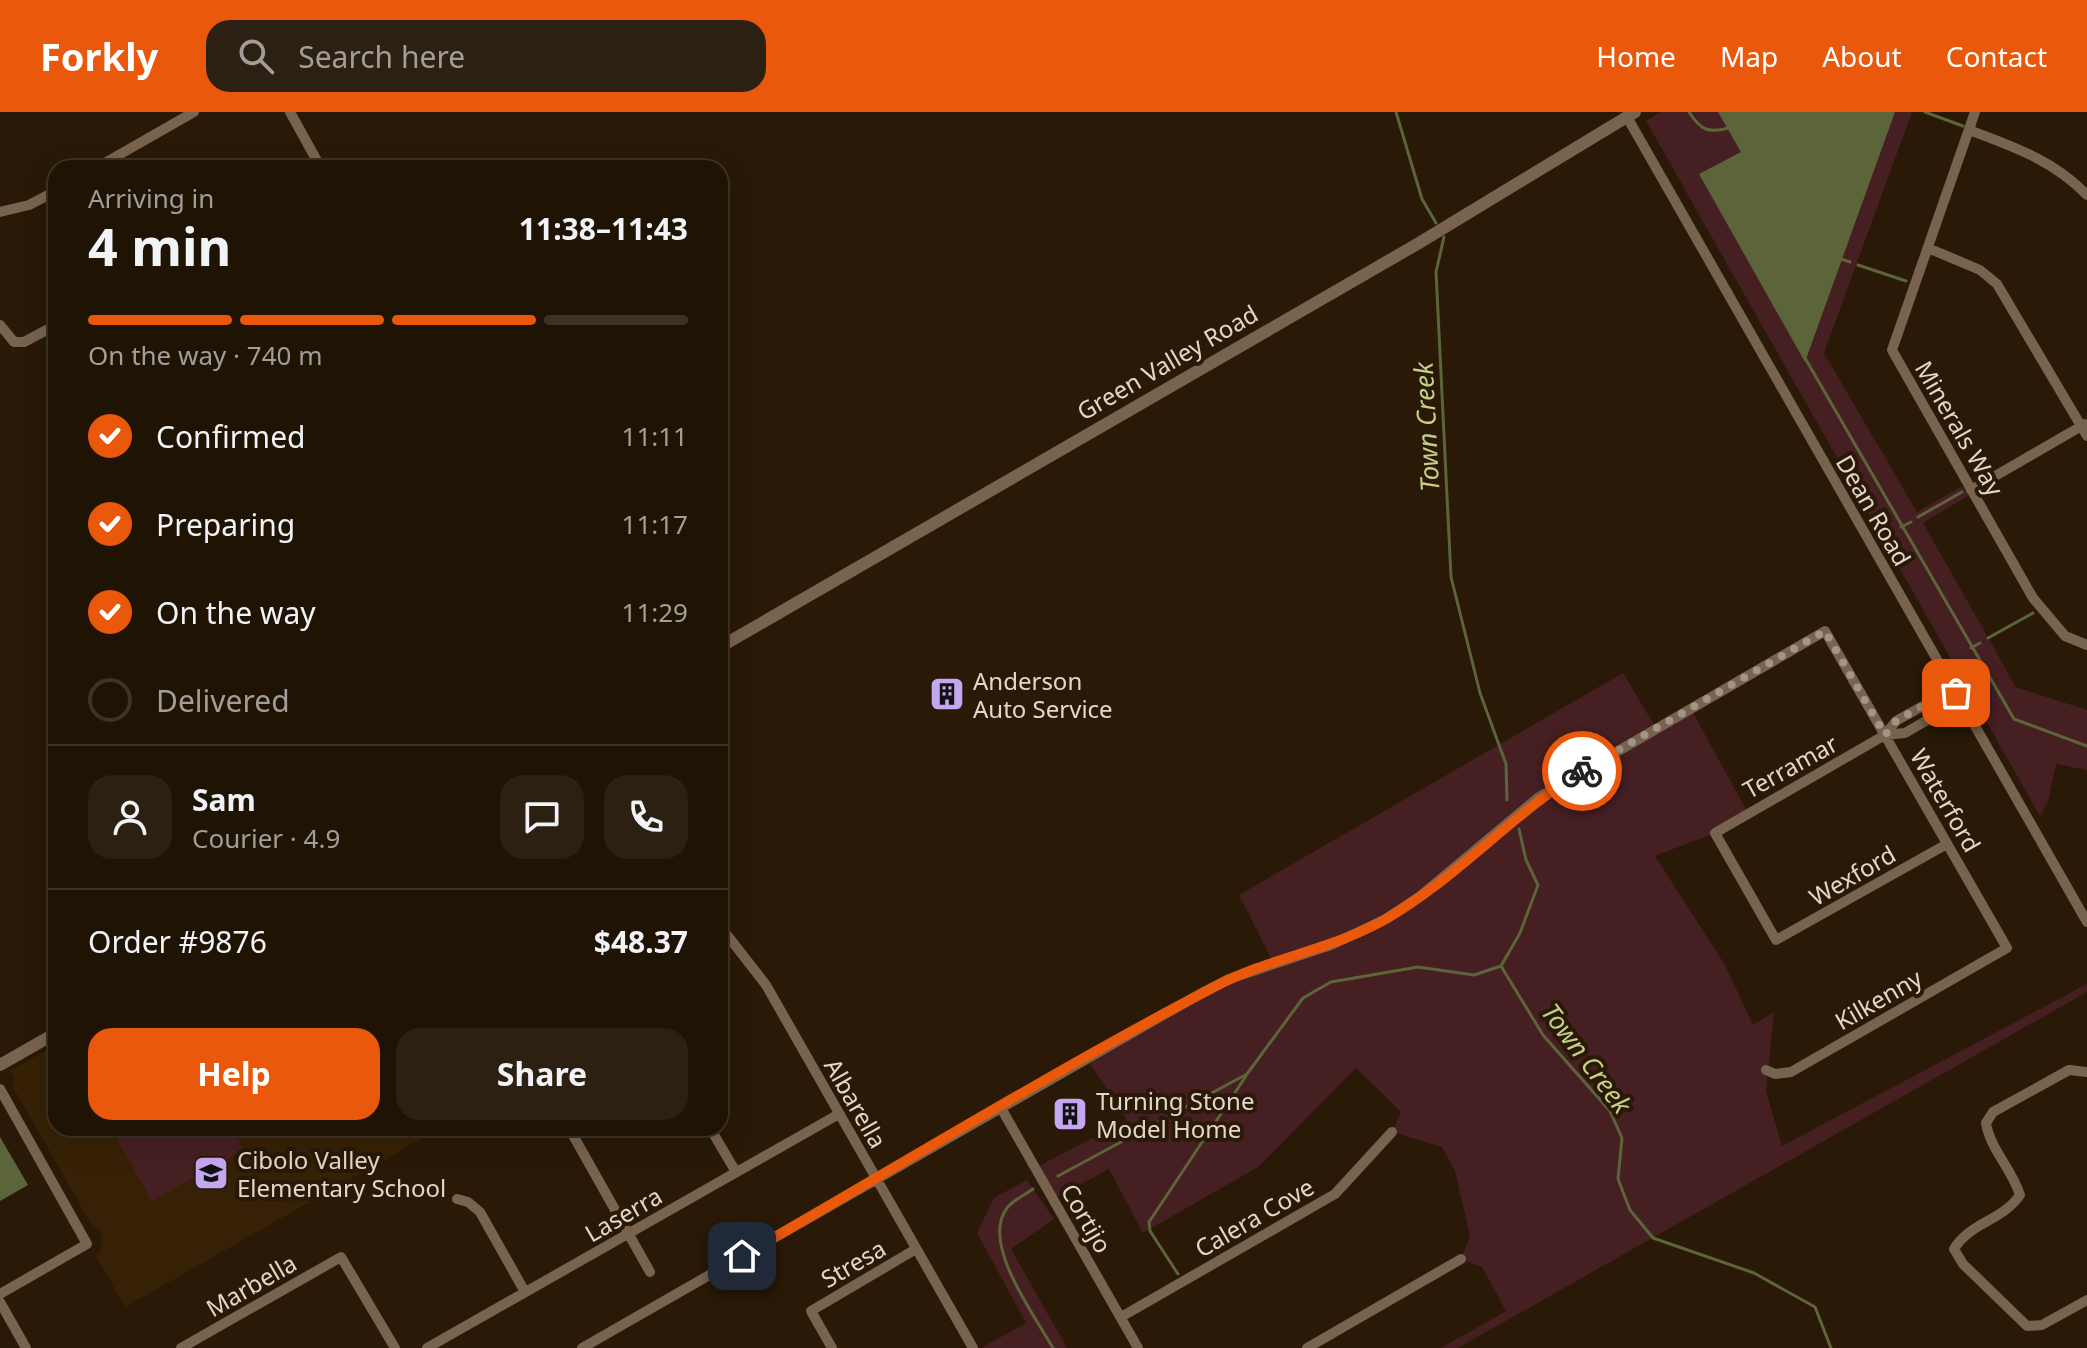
<!DOCTYPE html>
<meta charset="utf-8">
<style>
:root{--surface:#1f1304;--page:#2c2013;--text:#f1f3f6;--muted:#a19e9a;--line:#3c3226;--accent:#ea580c}
body{margin:0;font-family:"Noto Sans",sans-serif;background:var(--page);color:var(--text);height:100vh;display:flex;flex-direction:column;font-size:30px;white-space:nowrap}
*{box-sizing:border-box;margin:0}
p{font-size:26px;color:var(--muted)}
.icon{flex:none;width:44px;height:44px;fill:none;stroke:currentColor;stroke-width:2;stroke-linecap:round;stroke-linejoin:round}
.map{position:relative;flex:1;overflow:hidden}
.sheet{position:absolute;left:48px;top:48px;width:680px;height:976px;display:flex;flex-direction:column;background:var(--surface);border-radius:24px;box-shadow:0 8px 32px #0002,0 0 0 2px var(--line)}
.sheet>*{flex:none}
.pin{position:absolute;display:grid;place-items:center;width:68px;height:68px;color:#fff;margin:-34px;border-radius:16px;box-shadow:0 4px 12px #0006}
.courier{position:absolute;display:grid;place-items:center;width:80px;height:80px;margin:-40px;border:6px solid #ea580c;border-radius:50%;background:#fff;color:#222;box-shadow:0 2px 10px #0007}
.overview em{font-style:normal;font-weight:700}
.overview div{display:flex;flex-direction:column-reverse}
.overview{display:flex;align-items:center;justify-content:space-between;height:136px;padding:0 40px}
h1{font-size:52px;font-weight:700;line-height:60px}
.bar{display:grid;grid-template-columns:repeat(4,1fr);gap:12px 8px;align-content:center;height:96px;padding:0 40px}
.bar i{height:10px;border-radius:6px;background:var(--line)}
.bar .selected{background:var(--accent)}
.bar p{grid-column:span 4}
.line{display:flex;align-items:center;gap:20px;padding:0 40px;border-top:2px solid var(--line)}
.line div{flex:1}
.round{display:grid;place-items:center;flex:none;width:84px;height:84px;border-radius:24px;background:var(--page)}
ol{padding:0 40px;list-style:none}
li{display:flex;align-items:center;gap:24px;height:88px}
li p{margin-inline-start:auto}
li .icon{padding:8px;border-radius:50%;background:var(--accent);color:#fff;stroke-width:4}
li:last-child{color:var(--muted)}
li i{width:44px;height:44px;border:4px solid var(--line);border-radius:50%}
.button{display:flex;gap:16px;margin-top:auto;padding:16px 40px}
.button a{flex:1;height:92px;border-radius:24px;background:var(--accent);color:#fff;font-size:32px;font-weight:700;line-height:92px;text-align:center}
.button a+a{background:var(--page);color:var(--text)}
header{display:flex;align-items:center;gap:48px;box-sizing:border-box;height:112px;padding:0 40px;background:var(--accent);color:#fff}
header strong{font-size:38px}
nav{display:flex;gap:44px;margin-inline-start:auto;font-size:28px}
.search{width:560px;height:72px;background:var(--page);display:flex;align-items:center;gap:20px;box-sizing:border-box;padding:0 28px;border-radius:24px;color:var(--muted);font-size:30px}
.map>svg:first-child{display:block}
.built{fill:#362106}
.green{fill:#461f22}
.water{fill:#5c653a}
.lines{fill:none;stroke-linecap:round;stroke-linejoin:round}
.stream{stroke:#5c653a;stroke-width:3}
.minor{stroke:#78634e;stroke-width:10}
.tertiary{stroke:#78634e;stroke-width:12}
.done{stroke:#a29486;stroke-width:8;stroke-dasharray:0 14.4}
.route{stroke:#ea580c;stroke-width:10}
.labels{text-anchor:middle;dominant-baseline:central;stroke-width:8;stroke-linejoin:round;paint-order:stroke}
.street-label{font-size:24px;fill:#e3d7cb;stroke:#291906}
.poi-label{font-size:24px;fill:#e3d7cb;stroke:#291906;text-anchor:start}
.water-label{font-size:26px;font-style:italic;fill:#c2d089;stroke:#291906}
</style>
<header>
<strong>Forkly</strong>
<div class="search"><svg class="icon" aria-label="search" viewBox="0 0 24 24"><circle cx="10" cy="10" r="6"/><path d="M15 15l6 6"/></svg>Search here</div>
<nav><a>Home</a><a>Map</a><a>About</a><a>Contact</a></nav>
</header>
<div class="map">
<svg width="2087" height="1236" viewBox="0 0 2087 1236">
<rect width="100%" height="100%" fill="#291906"/>
<path class="built" d="M56 933V1016H440L125 1195 96 1144 102 1135 100 1119 90 1110 12 973 15 966 10 959Z"/>
<path class="green" d="M1660 0H1912L1824 241 1917 400 1962 374 1971 382 1923 411 2016 575 2087 598V658L2056 652 2048 689 2040 704 1646 9Z
M1623 561 1656 616 1691 597 1748 701 1715 721 1655 744 1725 853 1753 913 1774 900 1766 979 1782 1034 2087 872V880L1458 1236H1441L1506 1199 1482 1155 1461 1147 1470 1124 1455 1059 1442 1035 1392 1020 1401 1000 1356 956 1258 1055 1143 1121 1109 1057 1053 1087 1035 1056 1127 1008 1087 947 1200 882 1274 852 1239 783Z
M138 1016H231L244 1038 152 1089 117 1028Z
M1027 1068 1054 1107 1011 1137 1067 1236H981L1026 1211 977 1121 994 1086Z"/>
<path class="water" d="M1718 0H1895L1805 250 1699 62 1741 40Z
M0 1025 28 1073 0 1089Z"/>
<g class="lines">
<path class="stream" d="M1396 0 1422 87 1436 111
M1689 0C1701 19 1709 21 1729 16
M1925 0 1963 14
M1444 125 1436 160 1451 465 1480 581 1506 652 1507 688
M1838 146 1850 150
M1858 153 1906 169
M1805 246 2014 607 2087 634
M1918 405 1962 380
M1901 415 1911 410
M1988 526 2033 501
M1971 536 1980 531
M1519 717 1526 748 1538 773 1520 821 1501 854 1543 923 1610 999 1622 1026 1618 1067 1630 1098 1653 1126 1754 1161 1815 1195 1831 1236
M1058 1064 1247 962 1303 886 1331 870 1418 855 1474 863 1501 854
M1033 1077C1025 1083 1013 1088 1007 1096 980 1131 1035 1204 1053 1236
M1178 1162 1150 1119 1149 1110 1246 964"/>
<path class="minor" d="M290 0 321 56
M1975 0 1892 238 2033 486 2065 524 2087 533
M1627 5 2087 810
M1969 18C2014 35 2053 48 2087 83
M96 56 194 0
M0 100 29 93 56 79
M1928 136 1980 158 1997 172 2087 324
M0 213 14 230H24L56 213
M1971 378 2085 312
M1885 623 1896 609 1953 577
M1947 732 1776 828 1715 721 1885 623 1905 621 1960 589
M720 814 766 873 973 1236
M2087 960 2069 958 1993 1000 1986 1011C1990 1037 2012 1057 2020 1083 2002 1109 1969 1111 1954 1137L1963 1152 2027 1214 2042 1213 2087 1188
M0 977 87 1132 0 1182
M1001 996 1138 1236
M569 1016 650 1160
M710 1016 736 1060
M457 1087 468 1090 480 1100 525 1180
M0 1190 26 1236
M1121 1205 1335 1082 1392 1020
M181 1236 341 1145 395 1236
M427 1236 839 1002
M582 1236 1200 882 1229 867 1331 833 1386 807 1419 785 1539 685 1825 519 2007 836 1791 960 1775 962 1766 958
M832 1236 811 1199 916 1137
M1307 1236 1461 1147"/>
<path class="tertiary" d="M720 535 1419 131 1635 0
M0 953 56 921"/>
</g>
<g class="lines">
<path class="done" d="M1582 659 1825 519 1885 623 1896 609 1953 577 1956 581"/>
<path class="route" d="M742 1144C899 1054 1055 958 1216 874 1269 846 1331 838 1384 808 1456 767 1512 702 1582 659"/>
</g>
<defs>
<g id="building-square" transform="scale(1.8)"><rect x="-9" y="-9" width="18" height="18" rx="4" fill="#c4a7f1" stroke="#291906"/><path d="M-4-6H4V6H1V3H-1V6H-4ZM-2.5-4.3h1.7v1.8h-1.7ZM.8-4.3h1.7v1.8H.8ZM-2.5-1h1.7V.8h-1.7ZM.8-1h1.7V.8H.8Z" fill="#111"/></g>
<g id="school-square" transform="scale(1.8)"><rect x="-9" y="-9" width="18" height="18" rx="4" fill="#c4a7f1" stroke="#291906"/><path d="M0-5L7-2L0 1L-7-2ZM-4 1L0 2.5L4 1V4Q0 6-4 4Z" fill="#111"/></g>
</defs>
<g fill-rule="evenodd">
<use href="#building-square" x="947" y="582"/>
<use href="#building-square" x="1070" y="1002"/>
<use href="#school-square" x="211" y="1061"/>
</g>
<g class="labels">
<g class="street-label">
<text transform="translate(1167 250) rotate(-30)">Green Valley Road</text>
<text transform="translate(1960 316) rotate(60)">Minerals Way</text>
<text transform="translate(1874 398) rotate(60)">Dean Road</text>
<text transform="translate(1790 654) rotate(-29)">Terramar</text>
<text transform="translate(1946 688) rotate(60)">Waterford</text>
<text transform="translate(1852 763) rotate(-30)">Wexford</text>
<text transform="translate(1878 887) rotate(-30)">Kilkenny</text>
<text transform="translate(856 991) rotate(60)">Albarella</text>
<text transform="translate(623 1102) rotate(-30)">Laserra</text>
<text transform="translate(1254 1105) rotate(-30)">Calera Cove</text>
<text transform="translate(1087 1106) rotate(60)">Cortijo</text>
<text transform="translate(853 1151) rotate(-30)">Stresa</text>
<text transform="translate(251 1173) rotate(-30)">Marbella</text>
</g>
<g class="poi-label">
<text x="973" y="568">Anderson<tspan x="973" dy="28">Auto Service</tspan></text>
<text x="1096" y="988">Turning Stone<tspan x="1096" dy="28">Model Home</tspan></text>
<text x="237" y="1047">Cibolo Valley<tspan x="237" dy="28">Elementary School</tspan></text>
</g>
<g class="water-label">
<text transform="translate(1426 315) rotate(-93)">Town Creek</text>
<text transform="translate(1587 946) rotate(53)">Town Creek</text>
</g>
</g>
</svg>
<div class="pin" style="left:1956px;top:581px;background:#ea580c"><svg class="icon" aria-label="bag" viewBox="0 0 24 24"><path d="M5 8h14l-1 12H6zM9 8a3 3 0 0 1 6 0"/></svg></div>
<div class="pin" style="left:742px;top:1144px;background:#1f2937"><svg class="icon" aria-label="home" viewBox="0 0 24 24"><path d="M3 11l9-7 9 7M6 9v11h12V9"/></svg></div>
<div class="courier" style="left:1582px;top:659px"><svg class="icon" aria-label="bike" viewBox="0 0 24 24"><circle cx="6" cy="16" r="4"/><circle cx="18" cy="16" r="4"/><path d="M6 16l4-8h5l3 8M10 8l3 8H6M13 5h3"/></svg></div>
<section class="sheet">
<div class="overview"><div><h1>4 min</h1><p>Arriving in</p></div><em>11:38–11:43</em></div>
<div class="bar"><i class="selected"></i><i class="selected"></i><i class="selected"></i><i></i><p>On the way · 740 m</p></div>
<ol>
<li><svg class="icon" aria-label="check" viewBox="0 0 24 24"><path d="M5 12l5 5 9-10"/></svg>Confirmed<p>11:11</p></li>
<li><svg class="icon" aria-label="check" viewBox="0 0 24 24"><path d="M5 12l5 5 9-10"/></svg>Preparing<p>11:17</p></li>
<li><svg class="icon" aria-label="check" viewBox="0 0 24 24"><path d="M5 12l5 5 9-10"/></svg>On the way<p>11:29</p></li>
<li><i></i>Delivered</li>
</ol>
<div class="line" style="height:144px"><a class="round"><svg class="icon" aria-label="person" viewBox="0 0 24 24"><circle cx="12" cy="8" r="4"/><path d="M4 21q1-7 8-7t8 7"/></svg></a><div><b>Sam</b><p>Courier · 4.9</p></div><a class="round"><svg class="icon" aria-label="chat" viewBox="0 0 24 24"><path d="M4 5h16v11H9l-5 4z"/></svg></a><a class="round"><svg class="icon" aria-label="phone" viewBox="0 0 24 24"><path d="M5 4h4l2 5-3 2q2 4 5 5l2-3 5 2v4C11 20 4 13 5 4z"/></svg></a></div>
<div class="line" style="height:104px"><div>Order #9876</div><b>$48.37</b></div>
<div class="button"><a>Help</a><a>Share</a></div>
</section>
</div>
